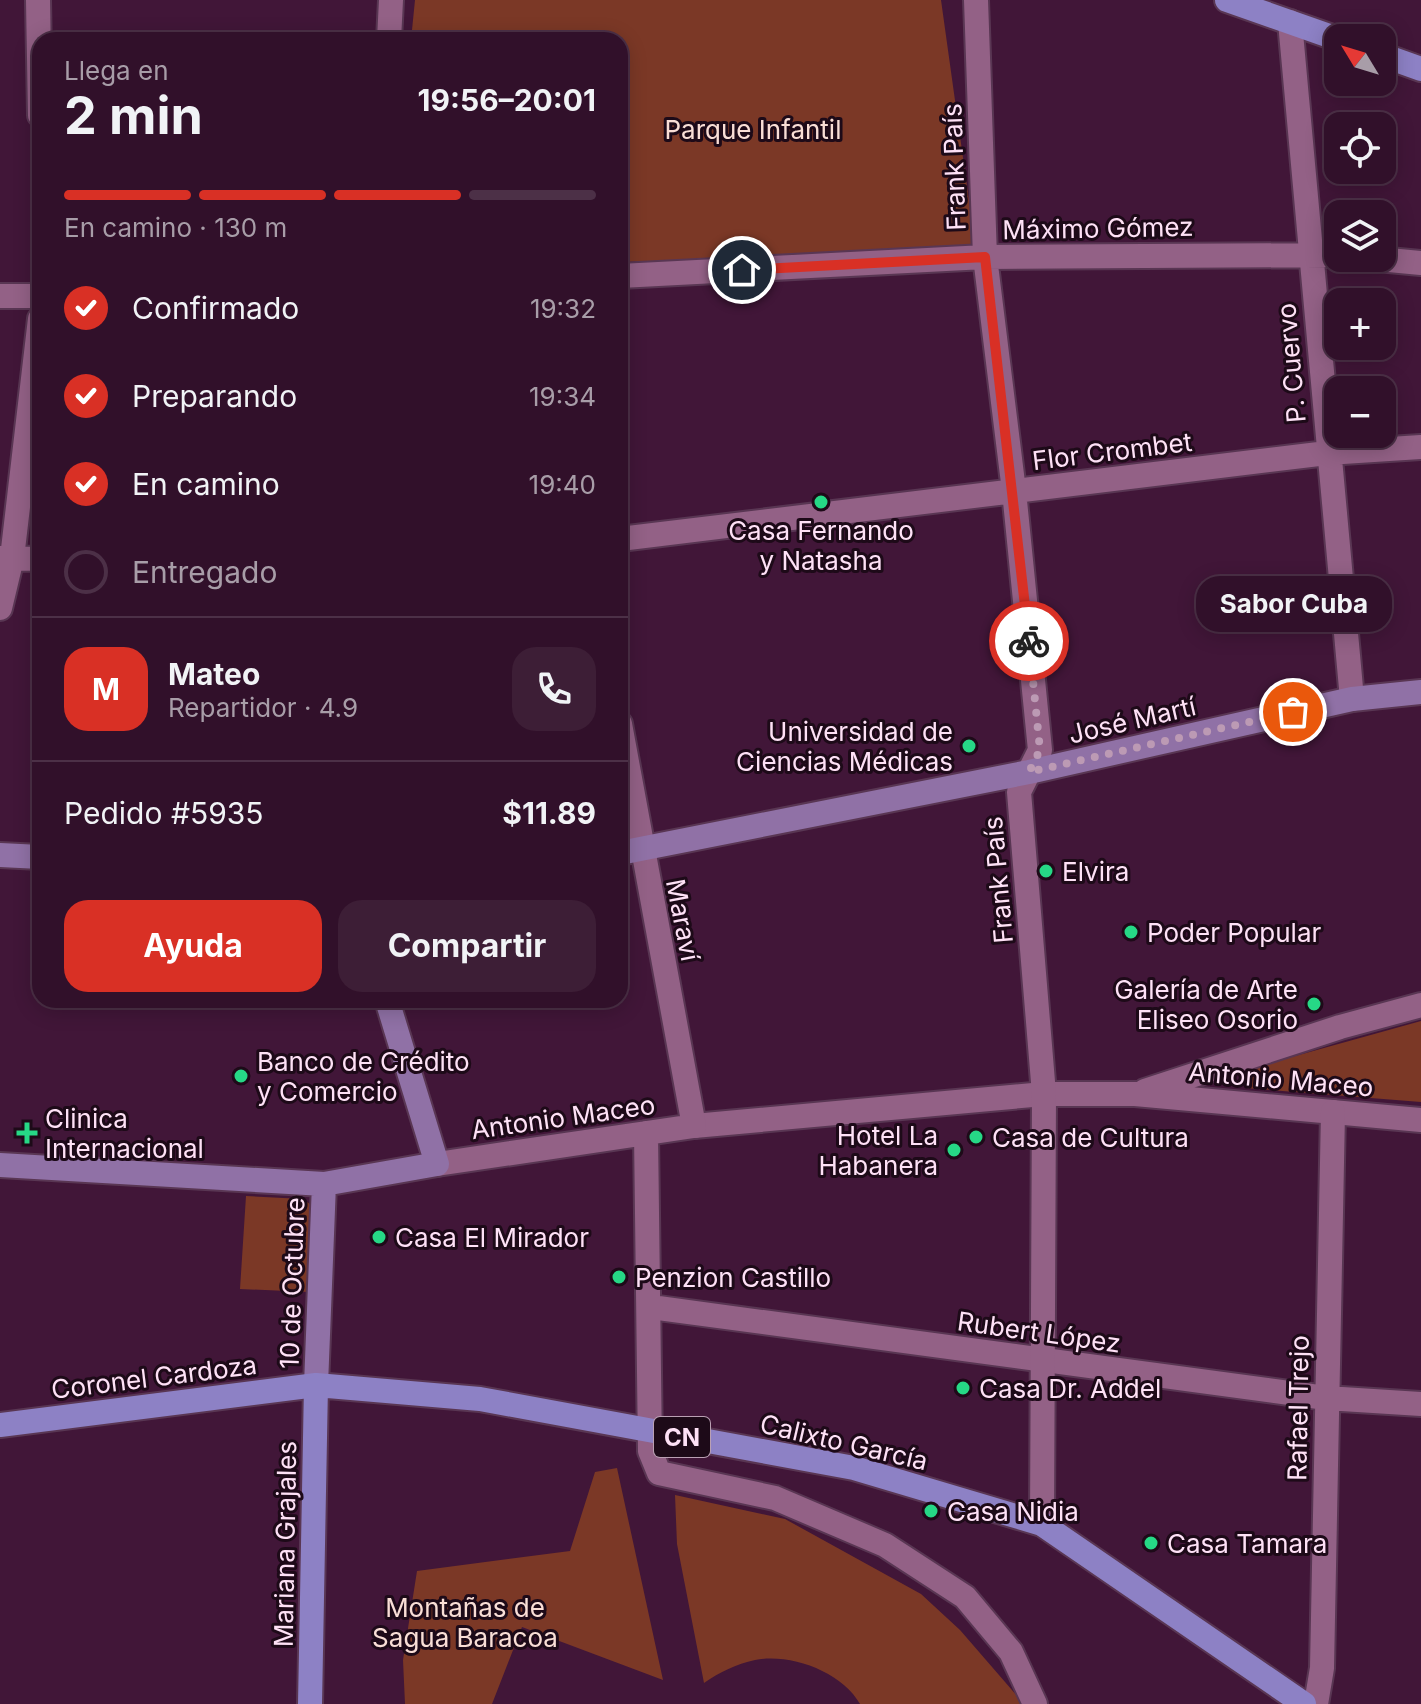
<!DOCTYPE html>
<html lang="es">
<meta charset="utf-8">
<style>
:root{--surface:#31102a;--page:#3d1e36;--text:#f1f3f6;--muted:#a89da8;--line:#4c3047;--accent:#d93025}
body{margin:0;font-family:Inter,sans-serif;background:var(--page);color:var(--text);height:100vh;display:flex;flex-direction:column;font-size:30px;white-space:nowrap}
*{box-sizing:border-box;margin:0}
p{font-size:26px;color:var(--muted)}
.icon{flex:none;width:44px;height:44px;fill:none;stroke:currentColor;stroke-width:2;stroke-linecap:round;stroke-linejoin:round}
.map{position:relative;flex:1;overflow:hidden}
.side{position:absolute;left:32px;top:32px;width:596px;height:976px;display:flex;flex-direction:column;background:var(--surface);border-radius:24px;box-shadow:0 4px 20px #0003,0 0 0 2px var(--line)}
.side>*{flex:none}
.needle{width:52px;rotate:308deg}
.fabs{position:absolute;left:1324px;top:24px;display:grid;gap:16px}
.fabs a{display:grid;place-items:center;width:72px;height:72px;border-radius:16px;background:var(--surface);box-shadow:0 4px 20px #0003,0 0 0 2px var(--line);font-size:40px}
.pin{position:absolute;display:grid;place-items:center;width:68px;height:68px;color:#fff;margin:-34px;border:4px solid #fff;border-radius:50%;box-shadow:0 2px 8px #0007}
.courier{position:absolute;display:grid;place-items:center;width:80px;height:80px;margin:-40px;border:6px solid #d93025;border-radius:50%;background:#fff;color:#222;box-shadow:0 2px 10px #0007}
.bubble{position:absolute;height:56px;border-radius:24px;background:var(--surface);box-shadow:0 4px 20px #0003,0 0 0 2px var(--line);font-size:26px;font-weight:700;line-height:56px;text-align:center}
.overview em{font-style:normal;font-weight:700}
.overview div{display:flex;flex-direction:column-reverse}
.overview{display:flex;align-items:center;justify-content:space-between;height:136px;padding:0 32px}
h1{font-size:52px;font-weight:700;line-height:60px}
.bar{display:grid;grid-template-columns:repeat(4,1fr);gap:12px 8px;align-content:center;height:96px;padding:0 32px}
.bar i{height:10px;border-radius:6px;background:var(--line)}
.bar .current{background:var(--accent)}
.bar p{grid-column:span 4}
.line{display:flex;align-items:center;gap:20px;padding:0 32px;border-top:2px solid var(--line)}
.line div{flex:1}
.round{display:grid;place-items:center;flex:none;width:84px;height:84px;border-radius:24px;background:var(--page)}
ol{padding:0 32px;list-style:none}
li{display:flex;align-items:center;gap:24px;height:88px}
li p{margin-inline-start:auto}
li .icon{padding:8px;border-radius:50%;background:var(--accent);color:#fff;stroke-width:4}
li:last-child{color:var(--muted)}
li i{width:44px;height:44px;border:4px solid var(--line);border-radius:50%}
.cta{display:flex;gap:16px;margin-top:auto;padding:16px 32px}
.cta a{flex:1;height:92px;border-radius:24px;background:var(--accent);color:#fff;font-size:32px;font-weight:700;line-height:92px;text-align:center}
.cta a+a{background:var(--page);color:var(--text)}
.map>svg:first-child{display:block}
.green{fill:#7b3826}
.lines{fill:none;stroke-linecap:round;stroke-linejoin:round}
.pedestrian-casing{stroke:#593653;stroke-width:28}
.minor-casing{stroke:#593653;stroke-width:28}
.tertiary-casing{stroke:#593653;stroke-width:28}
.secondary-casing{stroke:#593653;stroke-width:28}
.primary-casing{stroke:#593653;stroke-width:28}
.pedestrian{stroke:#936186;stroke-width:24}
.minor{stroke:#936186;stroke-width:24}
.tertiary{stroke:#936186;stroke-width:24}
.secondary{stroke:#9071a6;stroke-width:24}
.primary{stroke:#8d81c5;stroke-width:24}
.done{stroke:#bc9ab4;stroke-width:8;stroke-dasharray:0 14.4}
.route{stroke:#d93025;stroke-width:10}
.poi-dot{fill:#26d886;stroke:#1d0a18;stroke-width:3}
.labels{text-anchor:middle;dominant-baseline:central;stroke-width:6;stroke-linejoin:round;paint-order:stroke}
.shield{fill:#1d0a18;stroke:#baa0b3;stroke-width:2}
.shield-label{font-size:24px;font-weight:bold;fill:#fee1f6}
.park-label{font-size:26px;fill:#f9ded6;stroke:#1d0a18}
.street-label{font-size:26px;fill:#fee1f6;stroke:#1d0a18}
.poi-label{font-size:26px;fill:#fee1f6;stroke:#1d0a18;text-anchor:start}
</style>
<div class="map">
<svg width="1421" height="1704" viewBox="0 0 1421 1704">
<rect width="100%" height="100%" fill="#411638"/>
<path class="green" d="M415 0H941L976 251 620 262V40H411Z
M1421 1021V1102L1246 1088 1245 1070Z
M246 1196 303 1199 314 1207 309 1292 240 1289Z
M617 1468 663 1680 522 1627 492 1704H405L403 1660 417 1571 570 1551 595 1472Z
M675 1495 785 1519 921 1594 960 1630 1024 1704H860C842 1672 791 1653 755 1660 736 1664 720 1672 704 1683L677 1544Z"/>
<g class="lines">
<g class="pedestrian-casing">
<path id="pedestrian" d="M1145 1091 1340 1027 1421 1005
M694 1126 1044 1094H1135L1421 1120"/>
</g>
<g class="minor-casing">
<path id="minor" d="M38 0 40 115
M976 0 985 257 1014 491 1040 750 1029 772
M1290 22 1352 699
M1368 258 1421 263
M620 276 985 257 1338 255
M0 296H40
M620 539 1327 453 1421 447
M0 558 40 559
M0 608 12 558 40 319
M646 1133 650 1451 659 1473 775 1498 885 1545 965 1597 1011 1652 1035 1704
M437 1164 694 1126 620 724
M651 1307 1326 1398 1421 1404
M1316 1704 1322 1668 1333 1112"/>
</g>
<g class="tertiary-casing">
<path id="tertiary" d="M389 40 391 0
M1029 772 1019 792 1044 1094 1042 1524"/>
</g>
<g class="secondary-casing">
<path id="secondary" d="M620 853 1029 772 1352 699 1421 692
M0 855 40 857
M0 1165 324 1184 437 1164 387 1000
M316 1385 324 1184"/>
</g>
<g class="primary-casing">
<path id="primary" d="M1227 0 1338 39
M1382 55 1421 69
M0 1425 316 1385 480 1399 854 1468 1042 1524 1304 1704
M310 1704 316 1385"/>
</g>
<use href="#pedestrian" class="pedestrian"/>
<use href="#minor" class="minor"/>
<use href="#tertiary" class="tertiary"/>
<use href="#secondary" class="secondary"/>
<use href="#primary" class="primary"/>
</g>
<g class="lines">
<path class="done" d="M1029 641 1040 750 1029 772 1293 712"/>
<path class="route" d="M742 270 985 257 1029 641"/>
</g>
<g class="poi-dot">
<circle cx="821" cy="502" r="8"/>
<circle cx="969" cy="746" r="8"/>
<circle cx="1046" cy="871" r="8"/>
<circle cx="1131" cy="932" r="8"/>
<circle cx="1314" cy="1004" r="8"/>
<circle cx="241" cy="1076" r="8"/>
<path d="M23 1121h8v8h8v8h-8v8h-8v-8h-8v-8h8z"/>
<circle cx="976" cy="1137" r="8"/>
<circle cx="954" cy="1150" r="8"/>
<circle cx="379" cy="1237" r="8"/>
<circle cx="619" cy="1277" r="8"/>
<circle cx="963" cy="1388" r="8"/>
<circle cx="931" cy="1511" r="8"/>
<circle cx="1151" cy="1543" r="8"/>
</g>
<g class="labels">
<rect class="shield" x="654" y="1417" width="56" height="40" rx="6"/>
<g class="shield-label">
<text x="682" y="1437">CN</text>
</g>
<g class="park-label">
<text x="753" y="129">Parque Infantil</text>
<text x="465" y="1607">Montañas de<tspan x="465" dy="30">Sagua Baracoa</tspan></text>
</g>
<g class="street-label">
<text transform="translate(954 167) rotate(-92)">Frank País</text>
<text transform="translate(1098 228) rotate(-1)">Máximo Gómez</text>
<text transform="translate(1291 363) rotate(-95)">P. Cuervo</text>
<text transform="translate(1112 451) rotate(-7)">Flor Crombet</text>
<text transform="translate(1132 720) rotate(-13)">José Martí</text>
<text transform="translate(998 880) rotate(-95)">Frank País</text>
<text transform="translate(683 920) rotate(79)">Maraví</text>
<text transform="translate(1281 1079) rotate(5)">Antonio Maceo</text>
<text transform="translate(563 1117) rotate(-8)">Antonio Maceo</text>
<text transform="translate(292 1283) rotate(-88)">10 de Octubre</text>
<text transform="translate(1039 1332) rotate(8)">Rubert López</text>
<text transform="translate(154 1377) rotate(-7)">Coronel Cardoza</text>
<text transform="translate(1298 1408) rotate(-89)">Rafael Trejo</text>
<text transform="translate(844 1442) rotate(13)">Calixto García</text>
<text transform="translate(285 1544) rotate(-89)">Mariana Grajales</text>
</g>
<g class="poi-label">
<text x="821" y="530" text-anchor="middle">Casa Fernando<tspan x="821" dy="30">y Natasha</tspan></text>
<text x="953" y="731" text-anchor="end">Universidad de<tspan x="953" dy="30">Ciencias Médicas</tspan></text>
<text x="1062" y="871">Elvira</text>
<text x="1147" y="932">Poder Popular</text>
<text x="1298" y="989" text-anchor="end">Galería de Arte<tspan x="1298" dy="30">Eliseo Osorio</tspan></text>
<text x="257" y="1061">Banco de Crédito<tspan x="257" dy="30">y Comercio</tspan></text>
<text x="45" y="1118">Clinica<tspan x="45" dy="30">Internacional</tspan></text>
<text x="938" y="1135" text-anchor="end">Hotel La<tspan x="938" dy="30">Habanera</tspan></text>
<text x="992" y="1137">Casa de Cultura</text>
<text x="395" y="1237">Casa El Mirador</text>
<text x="635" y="1277">Penzion Castillo</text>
<text x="979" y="1388">Casa Dr. Addel</text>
<text x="947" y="1511">Casa Nidia</text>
<text x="1167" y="1543">Casa Tamara</text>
</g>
</g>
</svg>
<div class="fabs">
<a><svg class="needle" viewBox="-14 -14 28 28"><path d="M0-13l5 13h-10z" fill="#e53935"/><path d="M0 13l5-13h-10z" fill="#a89da8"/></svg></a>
<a><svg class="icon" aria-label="locate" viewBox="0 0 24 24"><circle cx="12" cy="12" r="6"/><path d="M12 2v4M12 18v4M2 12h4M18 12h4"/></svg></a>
<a><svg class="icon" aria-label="layers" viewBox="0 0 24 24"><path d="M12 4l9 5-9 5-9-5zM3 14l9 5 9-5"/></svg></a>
<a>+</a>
<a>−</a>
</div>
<div class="pin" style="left:1293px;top:712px;background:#ea580c"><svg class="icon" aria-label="bag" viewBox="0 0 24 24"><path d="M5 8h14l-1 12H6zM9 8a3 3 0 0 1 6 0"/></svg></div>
<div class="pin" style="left:742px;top:270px;background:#1f2937"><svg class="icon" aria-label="home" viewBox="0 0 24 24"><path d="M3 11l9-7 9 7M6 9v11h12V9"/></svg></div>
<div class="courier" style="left:1029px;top:641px"><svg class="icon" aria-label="bike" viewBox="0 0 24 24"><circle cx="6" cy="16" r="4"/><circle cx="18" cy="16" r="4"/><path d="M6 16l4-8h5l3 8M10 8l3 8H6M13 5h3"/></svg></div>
<div class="bubble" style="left:1196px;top:576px;width:196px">Sabor Cuba</div>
<section class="side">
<div class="overview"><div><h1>2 min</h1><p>Llega en</p></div><em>19:56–20:01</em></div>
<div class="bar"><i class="current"></i><i class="current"></i><i class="current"></i><i></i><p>En camino · 130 m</p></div>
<ol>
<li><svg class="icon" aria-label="check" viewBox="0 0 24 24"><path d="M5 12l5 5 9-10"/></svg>Confirmado<p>19:32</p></li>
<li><svg class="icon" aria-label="check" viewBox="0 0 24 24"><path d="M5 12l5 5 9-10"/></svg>Preparando<p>19:34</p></li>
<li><svg class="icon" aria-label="check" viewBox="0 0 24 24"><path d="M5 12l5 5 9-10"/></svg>En camino<p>19:40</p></li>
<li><i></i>Entregado</li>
</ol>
<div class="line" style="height:144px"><b class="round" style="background:var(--accent);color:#fff">M</b><div><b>Mateo</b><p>Repartidor · 4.9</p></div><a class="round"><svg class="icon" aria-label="phone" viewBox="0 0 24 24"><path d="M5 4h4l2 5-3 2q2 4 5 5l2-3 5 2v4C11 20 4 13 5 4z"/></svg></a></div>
<div class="line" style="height:104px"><div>Pedido #5935</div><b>$11.89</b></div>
<div class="cta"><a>Ayuda</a><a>Compartir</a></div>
</section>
</div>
